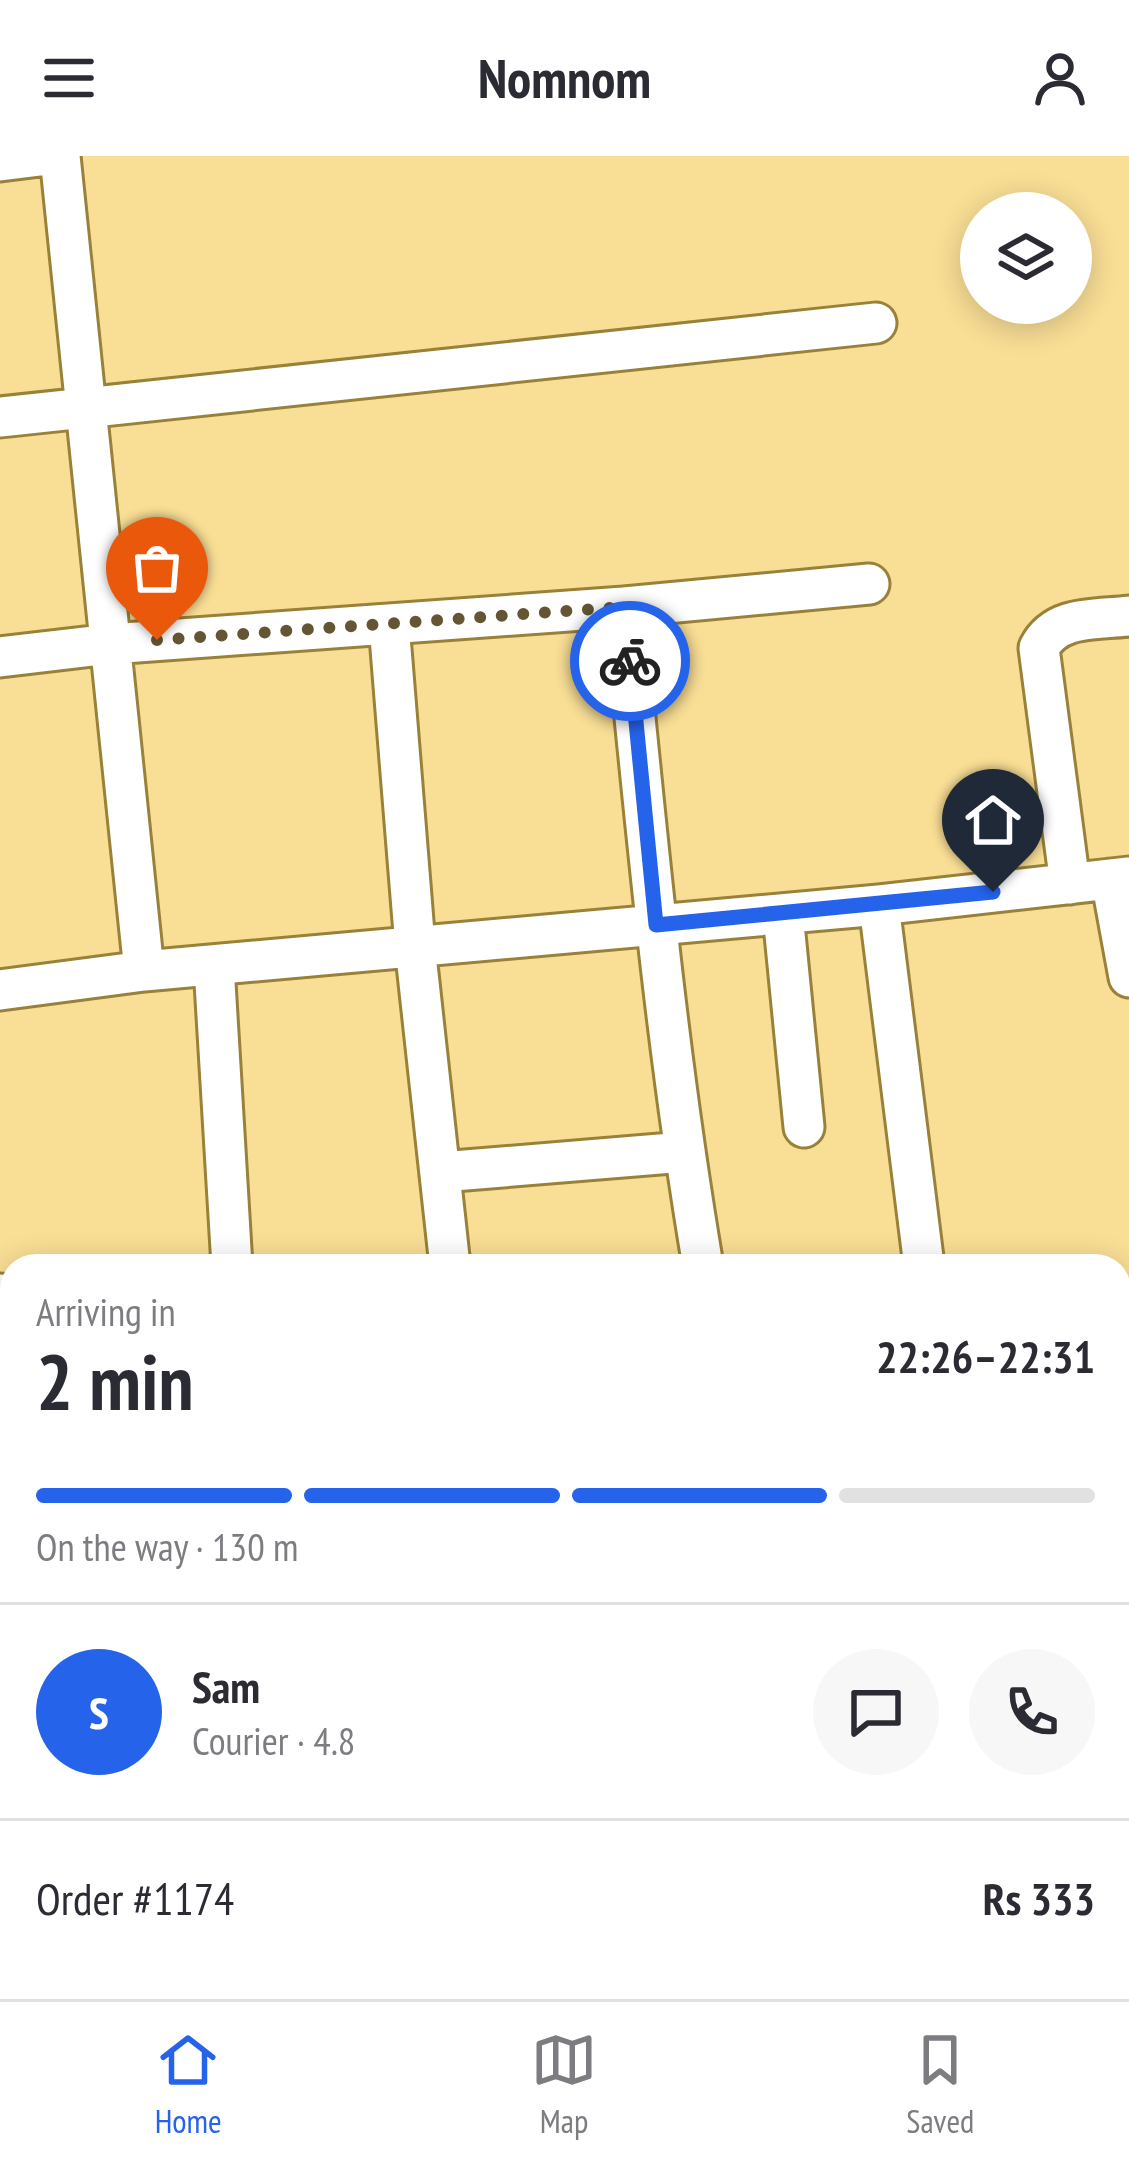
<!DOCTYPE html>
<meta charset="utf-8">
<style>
:root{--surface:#fff;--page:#f7f7f7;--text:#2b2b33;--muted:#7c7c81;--line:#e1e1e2;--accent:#2563eb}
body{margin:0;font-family:"PT Sans Narrow",sans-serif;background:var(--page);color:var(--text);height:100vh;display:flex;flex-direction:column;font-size:45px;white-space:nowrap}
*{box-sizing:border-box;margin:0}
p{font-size:39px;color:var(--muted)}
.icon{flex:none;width:66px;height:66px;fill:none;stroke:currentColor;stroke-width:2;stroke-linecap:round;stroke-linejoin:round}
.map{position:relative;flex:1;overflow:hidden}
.drawer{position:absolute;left:0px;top:1098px;width:1131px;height:747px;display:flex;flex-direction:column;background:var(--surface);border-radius:36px 36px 0 0;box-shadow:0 6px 30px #0003}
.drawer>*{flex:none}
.tools{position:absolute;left:960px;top:36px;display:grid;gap:24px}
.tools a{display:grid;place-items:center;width:132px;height:132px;border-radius:50%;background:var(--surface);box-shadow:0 6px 30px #0003;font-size:60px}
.pin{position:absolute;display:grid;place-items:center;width:102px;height:102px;color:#fff;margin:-123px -51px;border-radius:50% 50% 50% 0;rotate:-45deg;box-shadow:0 0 12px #0007}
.pin .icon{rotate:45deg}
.courier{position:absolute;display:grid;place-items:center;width:120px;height:120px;margin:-60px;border:9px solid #2563eb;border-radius:50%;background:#fff;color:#222;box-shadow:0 3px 15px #0007}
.headline em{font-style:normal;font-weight:700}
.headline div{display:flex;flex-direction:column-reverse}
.headline{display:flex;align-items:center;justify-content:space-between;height:204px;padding:0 36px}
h1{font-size:78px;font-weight:700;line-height:90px}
.bar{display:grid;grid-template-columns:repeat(4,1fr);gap:18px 12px;align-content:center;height:144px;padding:0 36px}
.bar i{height:15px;border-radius:9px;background:var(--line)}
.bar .on{background:var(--accent)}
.bar p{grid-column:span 4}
.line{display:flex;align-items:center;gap:30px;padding:0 36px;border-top:3px solid var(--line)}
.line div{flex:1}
.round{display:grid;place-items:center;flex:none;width:126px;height:126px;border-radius:63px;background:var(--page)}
header{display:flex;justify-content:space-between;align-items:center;height:156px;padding:0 36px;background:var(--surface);font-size:54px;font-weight:700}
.dock{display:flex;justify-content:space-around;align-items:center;height:168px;border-top:3px solid var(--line);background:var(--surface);font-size:33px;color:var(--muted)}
.dock a{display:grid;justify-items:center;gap:6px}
.dock .on{color:var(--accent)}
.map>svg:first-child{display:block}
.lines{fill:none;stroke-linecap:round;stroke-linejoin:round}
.minor-casing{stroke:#9a8139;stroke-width:45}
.minor{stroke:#fff;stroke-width:39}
.done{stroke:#645634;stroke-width:12;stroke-dasharray:0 21.6}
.route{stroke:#2563eb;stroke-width:15}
</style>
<header><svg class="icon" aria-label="menu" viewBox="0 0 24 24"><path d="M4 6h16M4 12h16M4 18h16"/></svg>Nomnom<svg class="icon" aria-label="person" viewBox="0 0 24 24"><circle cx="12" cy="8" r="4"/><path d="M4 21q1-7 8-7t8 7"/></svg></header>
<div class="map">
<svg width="1129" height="1843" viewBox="0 0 1129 1843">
<rect width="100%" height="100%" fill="#f9de95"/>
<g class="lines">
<g class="minor-casing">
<path id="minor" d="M60 0 144 815
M0 5 40 0
M0 261 876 167
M624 451C646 671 666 892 703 1110
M389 468 415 790 450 1110
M0 501 110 488 624 451 869 428
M1111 723 1129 821
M1070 728 1039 492C1056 459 1095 464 1129 460
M879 749 924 1110
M783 758 804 971
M214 810 232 1110
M0 834 144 815 879 749 1129 721
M441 1016 684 996
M0 1138 12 1418
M1119 1160 1129 1157
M1119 1320 1129 1317
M1119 1456 1129 1453
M1119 1589 1129 1624
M3 1662 12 1730
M1119 1749 1129 1747
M26 1833 27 1843
M148 1833 149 1843
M810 1833 812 1843
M881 1833 883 1843
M1012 1833 1014 1843
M1087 1833 1089 1843"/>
</g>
<use href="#minor" class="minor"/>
</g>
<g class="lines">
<path class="done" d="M157 484 624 451 630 505"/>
<path class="route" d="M630 505 656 769 993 736"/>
</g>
</svg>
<div class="tools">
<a><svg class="icon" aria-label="layers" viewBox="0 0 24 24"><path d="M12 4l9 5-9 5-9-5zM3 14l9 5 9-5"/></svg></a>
</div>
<div class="pin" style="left:157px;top:484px;background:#ea580c"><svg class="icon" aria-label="bag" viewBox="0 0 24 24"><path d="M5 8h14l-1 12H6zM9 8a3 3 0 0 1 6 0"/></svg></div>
<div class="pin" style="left:993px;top:736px;background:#1f2937"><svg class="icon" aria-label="home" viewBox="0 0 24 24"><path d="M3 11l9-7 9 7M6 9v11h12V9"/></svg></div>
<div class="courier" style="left:630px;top:505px"><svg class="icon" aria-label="bike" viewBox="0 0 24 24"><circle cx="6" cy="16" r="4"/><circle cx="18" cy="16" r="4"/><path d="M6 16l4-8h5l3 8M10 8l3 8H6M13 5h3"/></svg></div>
<section class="drawer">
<div class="headline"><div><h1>2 min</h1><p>Arriving in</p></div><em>22:26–22:31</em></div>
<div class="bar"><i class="on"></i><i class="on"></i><i class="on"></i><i></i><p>On the way · 130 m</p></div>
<div class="line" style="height:216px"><b class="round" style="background:var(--accent);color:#fff">S</b><div><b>Sam</b><p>Courier · 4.8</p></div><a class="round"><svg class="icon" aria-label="chat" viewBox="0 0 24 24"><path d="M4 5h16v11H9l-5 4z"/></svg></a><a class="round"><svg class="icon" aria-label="phone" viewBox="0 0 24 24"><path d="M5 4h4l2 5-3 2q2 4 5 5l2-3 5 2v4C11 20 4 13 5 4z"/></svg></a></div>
<div class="line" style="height:156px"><div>Order #1174</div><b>Rs 333</b></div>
</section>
</div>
<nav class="dock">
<a class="on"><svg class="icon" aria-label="home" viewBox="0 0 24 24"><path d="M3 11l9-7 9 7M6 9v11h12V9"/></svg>Home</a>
<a><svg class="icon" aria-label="map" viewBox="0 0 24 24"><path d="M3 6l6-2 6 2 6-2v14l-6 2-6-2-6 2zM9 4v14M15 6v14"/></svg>Map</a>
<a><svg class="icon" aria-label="saved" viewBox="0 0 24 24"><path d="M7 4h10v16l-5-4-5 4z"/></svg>Saved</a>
</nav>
